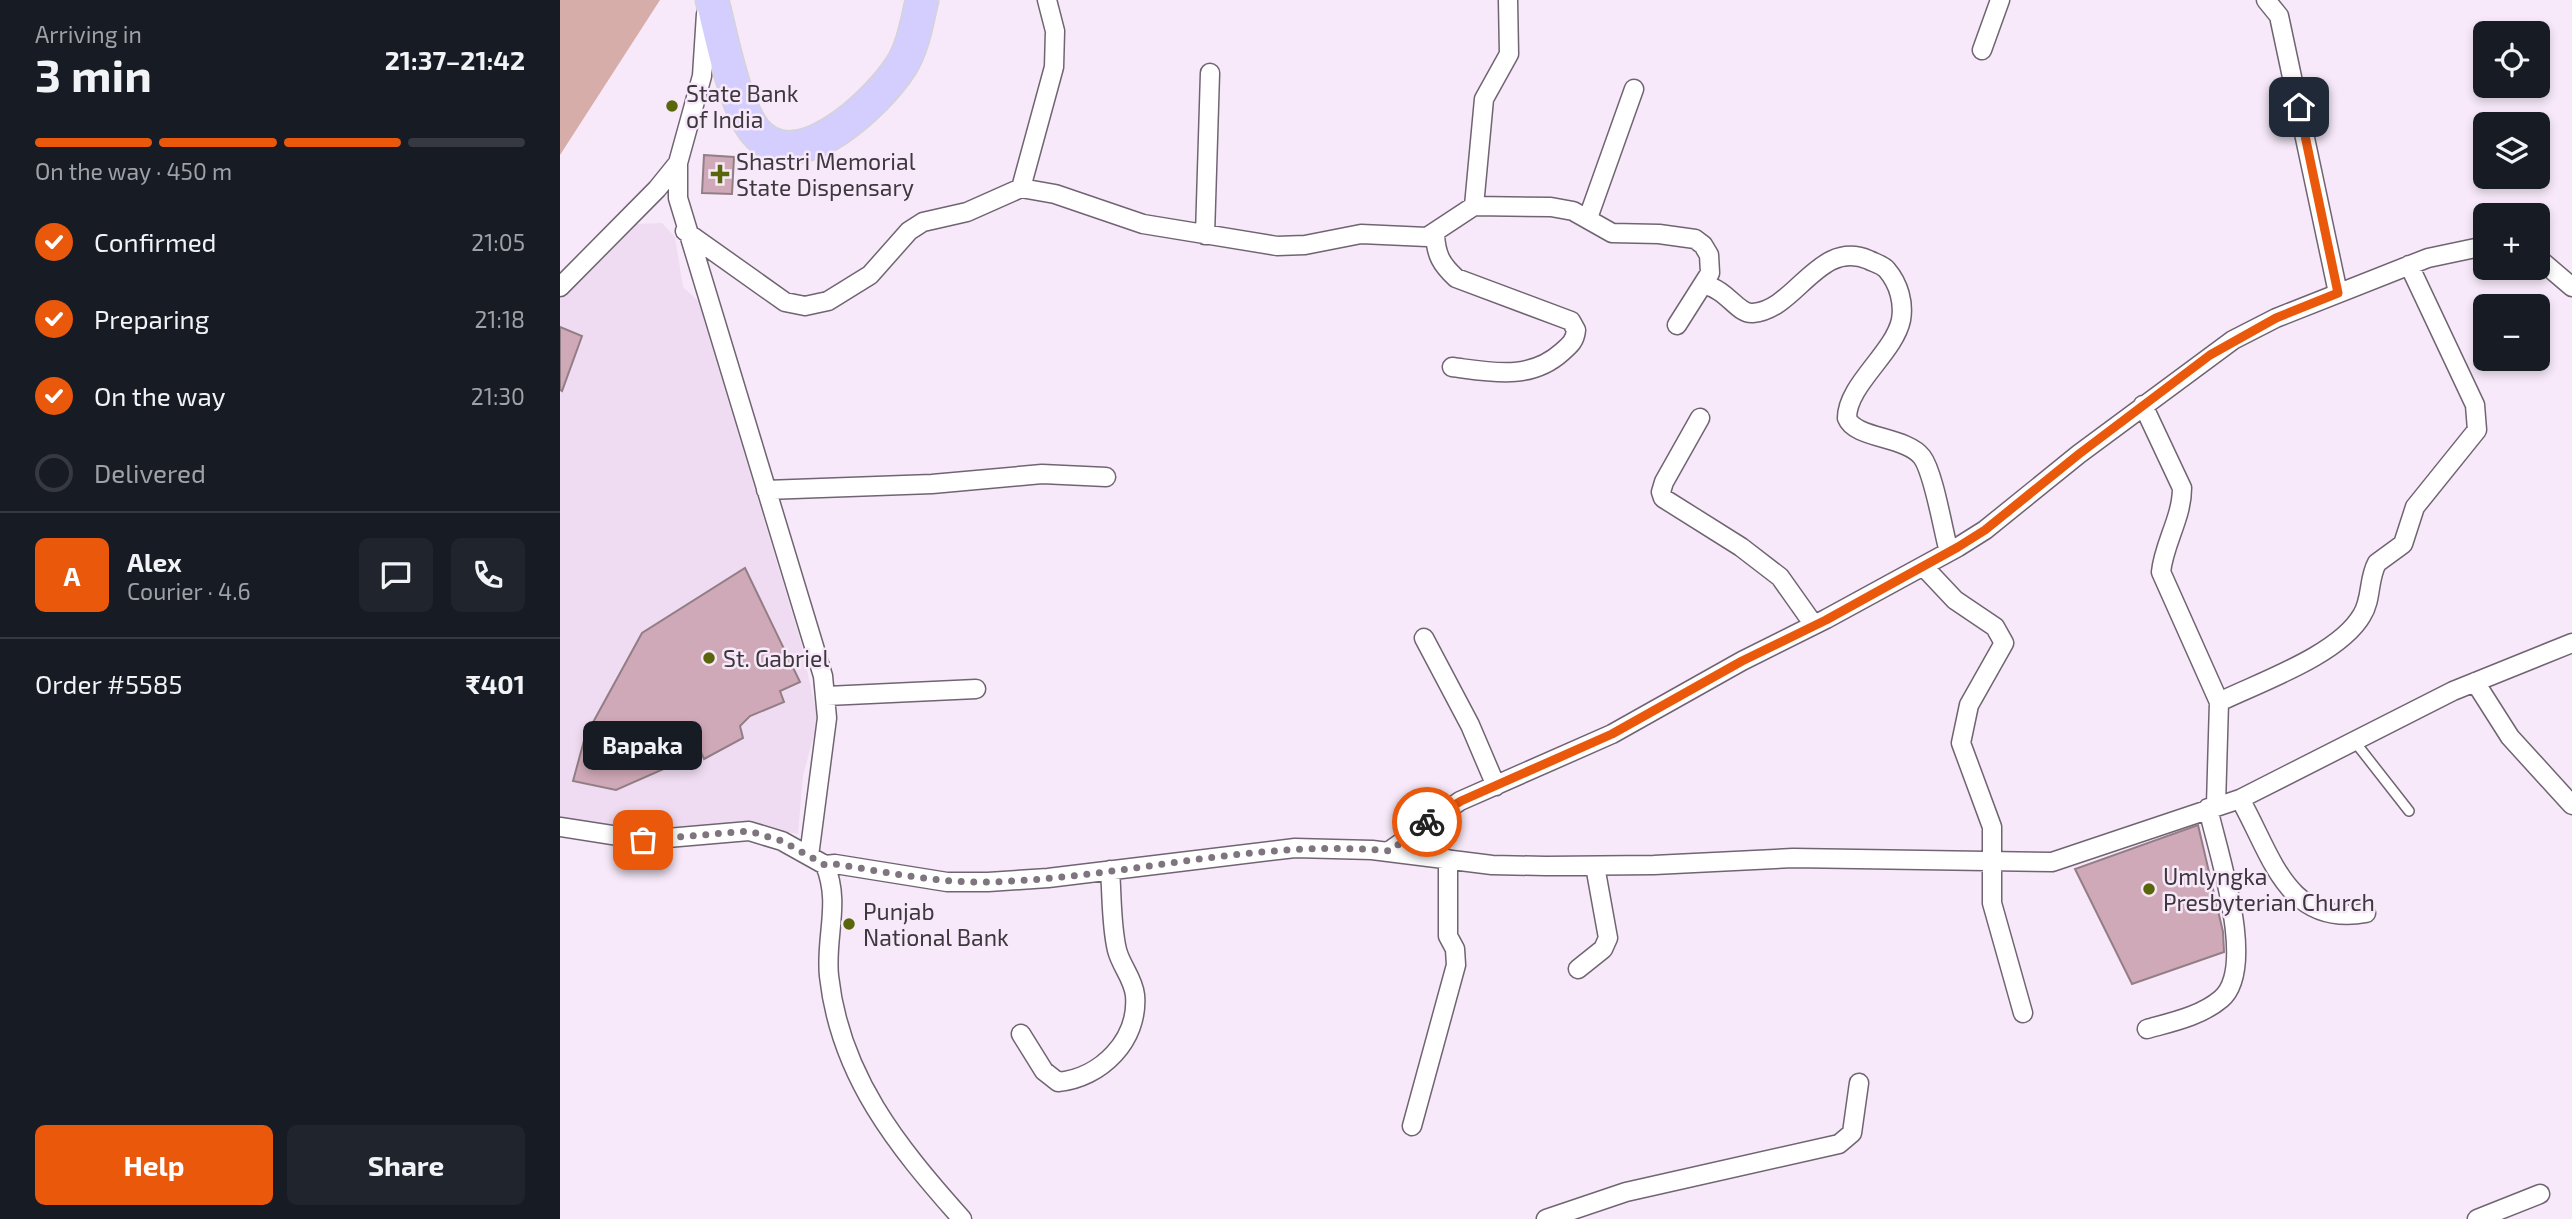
<!DOCTYPE html>
<meta charset="utf-8">
<style>
:root{--surface:#171b24;--page:#20242c;--text:#f1f3f6;--muted:#9ea1a6;--line:#363941;--accent:#ea580c}
body{margin:0;font-family:"Exo 2",sans-serif;background:var(--page);color:var(--text);height:100vh;display:flex;flex-direction:column;font-size:26px;white-space:nowrap}
*{box-sizing:border-box;margin:0}
p{font-size:23px;color:var(--muted)}
.icon{flex:none;width:38px;height:38px;fill:none;stroke:currentColor;stroke-width:2;stroke-linecap:round;stroke-linejoin:round}
.map{position:relative;flex:1;overflow:hidden}
.panel{display:flex;flex-direction:column;background:var(--surface);width:560px}
.panel>*{flex:none}
.controls{position:absolute;left:1913px;top:21px;display:grid;gap:14px}
.controls a{display:grid;place-items:center;width:77px;height:77px;border-radius:10px;background:var(--surface);box-shadow:0 4px 10px #0003;font-size:35px}
.pin{position:absolute;display:grid;place-items:center;width:60px;height:60px;color:#fff;margin:-30px;border-radius:14px;box-shadow:0 4px 10px #0006}
.courier{position:absolute;display:grid;place-items:center;width:70px;height:70px;margin:-35px;border:5px solid #ea580c;border-radius:50%;background:#fff;color:#222;box-shadow:0 2px 9px #0007}
.bubble{position:absolute;height:49px;border-radius:10px;background:var(--surface);box-shadow:0 4px 10px #0003;font-size:23px;font-weight:700;line-height:49px;text-align:center}
.summary em{font-style:normal;font-weight:700}
.summary div{display:flex;flex-direction:column-reverse}
.summary{display:flex;align-items:center;justify-content:space-between;height:119px;padding:0 35px}
h1{font-size:46px;font-weight:700;line-height:52px}
.bar{display:grid;grid-template-columns:repeat(4,1fr);gap:10px 7px;align-content:center;height:84px;padding:0 35px}
.bar i{height:9px;border-radius:5px;background:var(--line)}
.bar .current{background:var(--accent)}
.bar p{grid-column:span 4}
.line{display:flex;align-items:center;gap:18px;padding:0 35px;border-top:2px solid var(--line)}
.line div{flex:1}
.round{display:grid;place-items:center;flex:none;width:74px;height:74px;border-radius:10px;background:var(--page)}
ol{padding:0 35px;list-style:none}
li{display:flex;align-items:center;gap:21px;height:77px}
li p{margin-inline-start:auto}
li .icon{padding:7px;border-radius:50%;background:var(--accent);color:#fff;stroke-width:4}
li:last-child{color:var(--muted)}
li i{width:38px;height:38px;border:4px solid var(--line);border-radius:50%}
.action{display:flex;gap:14px;margin-top:auto;padding:14px 35px}
.action a{flex:1;height:80px;border-radius:10px;background:var(--accent);color:#fff;font-size:28px;font-weight:700;line-height:80px;text-align:center}
.action a+a{background:var(--page);color:var(--text)}
main{display:flex;flex:1;min-height:0}
.map>svg:first-child{display:block}
.built{fill:#efdcf2}
.forest{fill:#d7ada9}
.building{fill:#d0a9b8;stroke:#927e85;stroke-width:2}
.lines{fill:none;stroke-linecap:round;stroke-linejoin:round}
.lane-casing{stroke:#706472;stroke-width:12}
.street-casing{stroke:#706472;stroke-width:21}
.highway-casing{stroke:#d4d3d5;stroke-width:35}
.lane{stroke:#fff;stroke-width:9}
.street{stroke:#fff;stroke-width:18}
.highway{stroke:#d4ceff;stroke-width:32}
.done{stroke:#7e757f;stroke-width:7;stroke-dasharray:0 12.6}
.route{stroke:#ea580c;stroke-width:9}
.poi-dot{fill:#59660b;stroke:#f7e9f9;stroke-width:2.5}
.labels{text-anchor:middle;dominant-baseline:central;stroke-width:5;stroke-linejoin:round;paint-order:stroke}
.poi-label{font-size:23px;fill:#3d373e;stroke:#f7e9f9;text-anchor:start}
</style>
<main>
<section class="panel">
<div class="summary"><div><h1>3 min</h1><p>Arriving in</p></div><em>21:37–21:42</em></div>
<div class="bar"><i class="current"></i><i class="current"></i><i class="current"></i><i></i><p>On the way · 450 m</p></div>
<ol>
<li><svg class="icon" aria-label="check" viewBox="0 0 24 24"><path d="M5 12l5 5 9-10"/></svg>Confirmed<p>21:05</p></li>
<li><svg class="icon" aria-label="check" viewBox="0 0 24 24"><path d="M5 12l5 5 9-10"/></svg>Preparing<p>21:18</p></li>
<li><svg class="icon" aria-label="check" viewBox="0 0 24 24"><path d="M5 12l5 5 9-10"/></svg>On the way<p>21:30</p></li>
<li><i></i>Delivered</li>
</ol>
<div class="line" style="height:126px"><b class="round" style="background:var(--accent);color:#fff">A</b><div><b>Alex</b><p>Courier · 4.6</p></div><a class="round"><svg class="icon" aria-label="chat" viewBox="0 0 24 24"><path d="M4 5h16v11H9l-5 4z"/></svg></a><a class="round"><svg class="icon" aria-label="phone" viewBox="0 0 24 24"><path d="M5 4h4l2 5-3 2q2 4 5 5l2-3 5 2v4C11 20 4 13 5 4z"/></svg></a></div>
<div class="line" style="height:91px"><div>Order #5585</div><b>₹401</b></div>
<div class="action"><a>Help</a><a>Share</a></div>
</section>
<div class="map">
<svg width="2012" height="1219" viewBox="0 0 2012 1219">
<rect width="100%" height="100%" fill="#f7e9f9"/>
<path class="built" d="M102 223 115 237 123 287 138 301 240 639 258 720 243 776 238 834 193 826 79 833 0 820V299L76 224Z"/>
<path class="forest" d="M0 0H100L0 155Z"/>
<path class="building" d="M144 155 174 157 172 194 142 193Z
M0 327 22 336 2 391 0 390Z
M185 568 240 682 220 691 224 702 190 716 180 726 183 738 144 759 138 745 116 756 106 768 56 790 13 781 25 737 82 633Z
M1638 825 1663 932 1664 952 1572 984 1515 869Z"/>
<g class="lines">
<g class="lane-casing">
<path id="lane" d="M1795 742 1849 811"/>
</g>
<g class="street-casing">
<path id="street" d="M1706 0 1719 16 1778 293
M146 14 142 76 118 163V198L263 676 267 718 249 856
M1422 50 1440 0
M461 188 494 67 495 31 487 0
M914 206 924 99 949 54 948 0
M1028 218 1074 89
M125 231 225 302 245 306 268 301 310 275 349 231 363 222 407 212 461 188 495 194 583 224 717 246 745 245 801 234 867 237 914 206 991 207 1013 211 1052 233 1099 234 1135 239 1143 245 1149 255 1150 273 1117 325
M875 234C876 255 881 264 896 278L1011 321 1016 330C1015 341 1010 345 1002 352 970 381 931 372 892 367
M645 235 650 73
M1978 258 2012 287
M1145 285C1168 290 1178 315 1193 313 1236 310 1259 238 1309 260 1315 263 1323 265 1327 270 1339 284 1344 303 1341 320 1334 353 1287 385 1287 418 1295 439 1346 436 1362 457 1374 473 1383 531 1389 552
M0 287 97 189 118 163
M1583 405 1622 488C1622 518 1604 543 1601 572L1659 702 1656 805
M1140 418 1104 482 1101 492 1103 498 1181 547 1220 577 1254 625
M206 490 372 484 482 474 546 477
M1363 566 1395 600 1435 627 1444 643 1409 705 1401 743 1432 827V903L1463 1013
M864 638 910 725 936 786
M1915 682 1950 737 2012 805
M267 696 416 689
M1659 702C1700 682 1779 655 1802 615 1812 599 1808 579 1817 563L1843 544 1855 507 1917 430 1915 405 1849 265
M1680 799C1712 855 1726 927 1806 913
M0 827 84 840 189 831 222 841 265 865C281 903 265 937 269 976 280 1076 337 1146 402 1219
M829 851 900 801 1052 734 1182 661 1266 619 1398 547 1425 530 1519 454 1673 340 1716 318 1868 258 1925 246
M265 865 275 864 387 882H428L488 878 735 848 812 850 932 865 986 866 1094 865 1233 858 1492 862 1680 799 1893 691 2012 643
M1018 969 1043 949 1048 938 1035 866
M1587 1029C1612 1022 1641 1016 1661 999 1698 968 1657 850 1648 808
M461 1034 484 1071 498 1082C541 1078 579 1040 575 995 573 978 561 966 557 950 551 925 552 895 550 870
M852 1126 896 965 895 949 888 936V859
M986 1219 1066 1192 1279 1144 1292 1133 1299 1083
M1917 1219 1980 1194"/>
</g>
<g class="highway-casing">
<path id="highway" d="M152 0C161 34 174 105 195 131 236 182 318 102 341 66 353 47 357 22 362 0"/>
</g>
<use href="#lane" class="lane"/>
<use href="#street" class="street"/>
<use href="#highway" class="highway"/>
</g>
<g class="lines">
<path class="done" d="M83 840 189 831 222 841 265 865 275 864C326 872 377 883 428 882 563 879 694 838 830 851L867 822"/>
<path class="route" d="M867 822 901 801 1052 734 1182 661 1266 620 1398 547 1425 530 1519 454 1650 355 1716 318 1778 293 1739 107"/>
</g>
<g class="poi-dot">
<circle cx="112" cy="106" r="7"/>
<path d="M156.5 163.5h7v7h7v7h-7v7h-7v-7h-7v-7h7z"/>
<circle cx="149" cy="658" r="7"/>
<circle cx="1589" cy="889" r="7"/>
<circle cx="289" cy="924" r="7"/>
</g>
<g class="labels">
<g class="poi-label">
<text x="126" y="93">State Bank<tspan x="126" dy="26">of India</tspan></text>
<text x="176" y="161">Shastri Memorial<tspan x="176" dy="26">State Dispensary</tspan></text>
<text x="163" y="658">St. Gabriel</text>
<text x="1603" y="876">Umlyngka<tspan x="1603" dy="26">Presbyterian Church</tspan></text>
<text x="303" y="911">Punjab<tspan x="303" dy="26">National Bank</tspan></text>
</g>
</g>
</svg>
<div class="controls">
<a><svg class="icon" aria-label="locate" viewBox="0 0 24 24"><circle cx="12" cy="12" r="6"/><path d="M12 2v4M12 18v4M2 12h4M18 12h4"/></svg></a>
<a><svg class="icon" aria-label="layers" viewBox="0 0 24 24"><path d="M12 4l9 5-9 5-9-5zM3 14l9 5 9-5"/></svg></a>
<a>+</a>
<a>−</a>
</div>
<div class="pin" style="left:83px;top:840px;background:#ea580c"><svg class="icon" aria-label="bag" viewBox="0 0 24 24"><path d="M5 8h14l-1 12H6zM9 8a3 3 0 0 1 6 0"/></svg></div>
<div class="pin" style="left:1739px;top:107px;background:#1f2937"><svg class="icon" aria-label="home" viewBox="0 0 24 24"><path d="M3 11l9-7 9 7M6 9v11h12V9"/></svg></div>
<div class="courier" style="left:867px;top:822px"><svg class="icon" aria-label="bike" viewBox="0 0 24 24"><circle cx="6" cy="16" r="4"/><circle cx="18" cy="16" r="4"/><path d="M6 16l4-8h5l3 8M10 8l3 8H6M13 5h3"/></svg></div>
<div class="bubble" style="left:23px;top:721px;width:119px">Bapaka</div>
</div>
</main>
